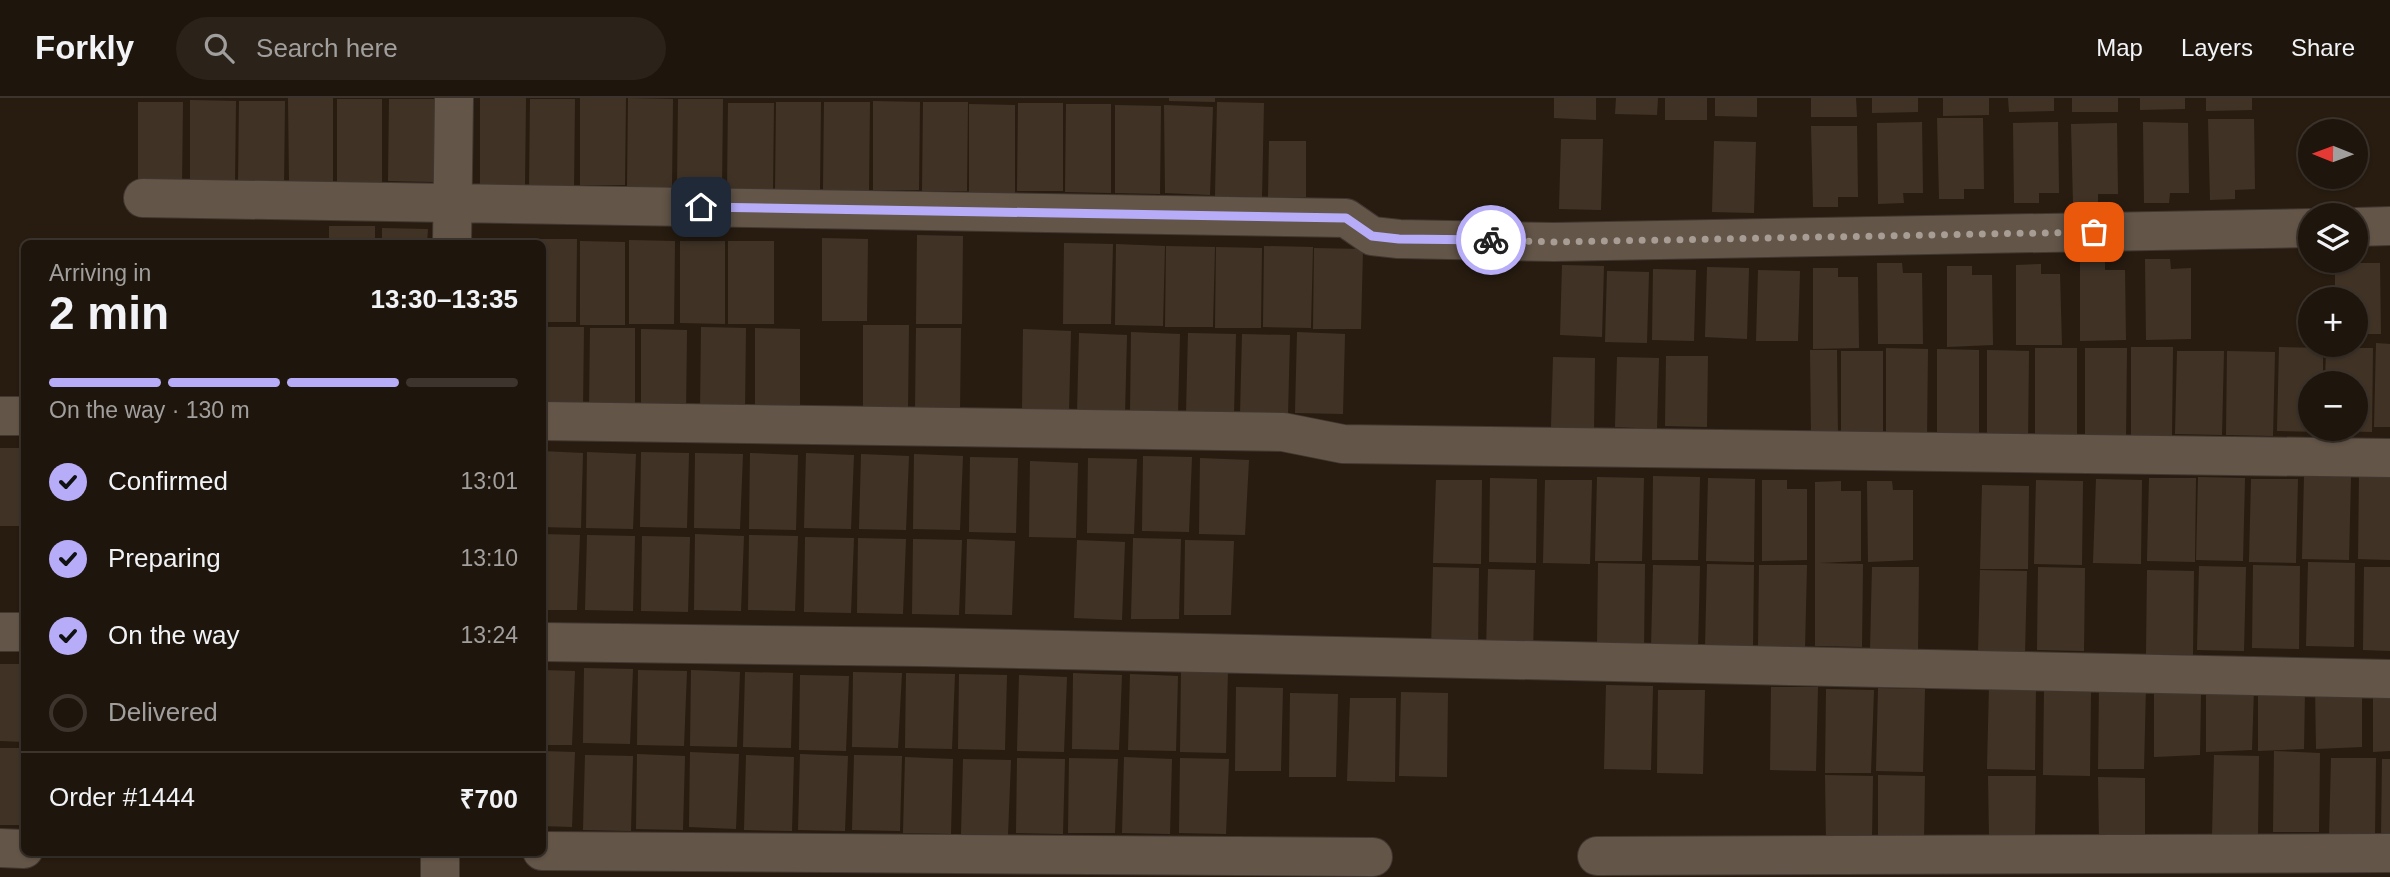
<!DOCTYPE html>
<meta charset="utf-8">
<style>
:root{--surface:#1e150c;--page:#2b221a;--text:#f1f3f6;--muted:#a19f9d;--line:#3c342d;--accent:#b6acf8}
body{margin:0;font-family:Helvetica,sans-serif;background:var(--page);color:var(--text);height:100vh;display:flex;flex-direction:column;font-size:26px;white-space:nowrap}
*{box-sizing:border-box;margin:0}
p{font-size:23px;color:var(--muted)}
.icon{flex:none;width:38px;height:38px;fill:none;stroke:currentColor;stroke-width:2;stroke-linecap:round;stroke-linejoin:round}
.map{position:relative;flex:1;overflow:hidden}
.details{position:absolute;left:21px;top:142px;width:525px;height:616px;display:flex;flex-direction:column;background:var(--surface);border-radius:10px;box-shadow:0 2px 5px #0004,0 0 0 2px var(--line)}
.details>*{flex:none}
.needle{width:46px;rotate:271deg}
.controls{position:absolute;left:2298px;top:21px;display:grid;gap:14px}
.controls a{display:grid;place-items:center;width:70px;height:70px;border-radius:50%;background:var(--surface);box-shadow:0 2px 5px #0004,0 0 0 2px var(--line);font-size:35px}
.pin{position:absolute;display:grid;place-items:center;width:60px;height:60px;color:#fff;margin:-30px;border-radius:14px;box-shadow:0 4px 10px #0006}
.courier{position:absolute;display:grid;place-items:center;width:70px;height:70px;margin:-35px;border:5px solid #b6acf8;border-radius:50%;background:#fff;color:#222;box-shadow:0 2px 9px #0007}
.overview em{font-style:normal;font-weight:800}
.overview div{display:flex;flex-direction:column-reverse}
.overview{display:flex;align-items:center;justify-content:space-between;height:119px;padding:0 28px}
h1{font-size:46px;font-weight:800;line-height:52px}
.bar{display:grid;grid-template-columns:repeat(4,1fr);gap:10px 7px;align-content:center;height:84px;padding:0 28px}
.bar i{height:9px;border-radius:5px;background:var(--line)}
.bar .active{background:var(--accent)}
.bar p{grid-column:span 4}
.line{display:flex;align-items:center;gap:18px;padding:0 28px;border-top:2px solid var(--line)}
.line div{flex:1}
ol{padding:0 28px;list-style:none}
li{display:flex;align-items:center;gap:21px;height:77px}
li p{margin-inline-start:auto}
li .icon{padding:7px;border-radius:50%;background:var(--accent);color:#111;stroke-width:4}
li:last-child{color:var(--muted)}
li i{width:38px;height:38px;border:4px solid var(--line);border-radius:50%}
header{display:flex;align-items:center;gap:42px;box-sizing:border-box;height:98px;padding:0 35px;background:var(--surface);border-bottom:2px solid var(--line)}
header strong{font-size:33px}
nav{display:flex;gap:38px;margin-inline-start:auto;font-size:24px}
.search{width:490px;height:63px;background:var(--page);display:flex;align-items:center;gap:18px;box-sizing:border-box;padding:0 24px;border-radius:38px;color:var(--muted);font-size:26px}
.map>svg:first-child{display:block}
.building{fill:#403326}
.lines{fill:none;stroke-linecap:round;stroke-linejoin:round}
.minor-casing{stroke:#403731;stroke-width:40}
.minor{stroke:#635548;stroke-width:38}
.done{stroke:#a79d94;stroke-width:7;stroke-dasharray:0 12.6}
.route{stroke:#b6acf8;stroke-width:9}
</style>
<header>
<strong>Forkly</strong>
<div class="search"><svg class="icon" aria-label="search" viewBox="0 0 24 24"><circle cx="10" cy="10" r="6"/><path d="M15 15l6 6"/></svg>Search here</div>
<nav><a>Map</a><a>Layers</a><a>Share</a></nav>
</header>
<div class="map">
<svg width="2390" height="779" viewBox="0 0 2390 779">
<rect width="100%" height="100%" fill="#281c10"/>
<path class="building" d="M288 0H333V86L289 85Z
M480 0H526L525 88 480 87Z
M580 0H626L625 87H580Z
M628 0 673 1 672 89H627Z
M1169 0H1215V4L1169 3Z
M1554 0H1596V22L1554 20Z
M1616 0H1658L1657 17 1615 16Z
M1665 0H1707V22H1665Z
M1715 0H1757V19L1715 18Z
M1811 0H1856L1857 19H1811Z
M1872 0H1918V14L1872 15Z
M1943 0H1989V17L1943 18Z
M2008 0H2054V13L2009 14Z
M2072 0H2118V14H2072Z
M2140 0H2185V11L2140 12Z
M2206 0H2252V12L2206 13Z
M337 1H382V84H337Z
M389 1H434V84L388 83Z
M530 1H575L574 90H529Z
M678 1H723L722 90 677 89Z
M190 2 236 3 235 86 190 85Z
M239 3H285L284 86H238Z
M873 3 920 4 919 92H873Z
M138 4H183L182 87H138Z
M776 4H821L820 92H775Z
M824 4H870L869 92H823Z
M923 4H968L967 93H922Z
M1217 4 1264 5 1262 99 1215 98Z
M728 5H774L773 94 727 93Z
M1018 5H1063V93H1017Z
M969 6 1015 7V95H969Z
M1066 6H1111V95L1065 94Z
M1115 7 1161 8 1160 96 1115 95Z
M1164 7 1213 9 1210 97 1165 95Z
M1937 20H1983L1984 91H1964V101H1939Z
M2208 21H2254L2255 91 2235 92V101L2210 102Z
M1922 24 1923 95H1903L1904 105 1878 106 1877 25Z
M2058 24 2059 95H2039V105H2014L2013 25Z
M2143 24 2188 25 2189 95H2170L2169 105H2144Z
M2117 25 2118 96H2098V106H2073L2071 26Z
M1811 28H1857L1858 99H1838V109H1813Z
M1561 41H1603L1601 112 1559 111Z
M1269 43H1306V99H1268Z
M1714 43 1756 44 1754 115 1712 114Z
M329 128H375V145H329Z
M382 130 428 131 427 145H382Z
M917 137 963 138 962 226H916Z
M822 140 868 141 867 223H822Z
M531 141H577L576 224H542V145H531Z
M629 142 675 143 674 226H629Z
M580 143 625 144V227H580Z
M680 143H725V226L680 225Z
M728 143H774V226H728Z
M1064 145 1113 146 1111 226H1063Z
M1116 146 1165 148 1163 228 1115 227Z
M1166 148 1215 149 1213 229H1165Z
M1264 148 1313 149 1311 230 1263 229Z
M1216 149 1262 150 1261 230H1215Z
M1314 150 1363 151 1361 231H1313Z
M2356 156H2360V165H2380L2381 236H2356V201H2335V163H2356Z
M2145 161H2170L2171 171 2191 170V241L2146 242Z
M2105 162V172H2125L2126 242 2080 243V163Z
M1877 165H1902L1903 175H1922L1923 246H1878Z
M2041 166V176H2060L2062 247H2016V167Z
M1562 167 1604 168 1602 239 1560 237Z
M1947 168H1972V177H1992L1993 247 1947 249Z
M1707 169 1749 170 1747 241 1705 239Z
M1813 170H1838V179H1858L1859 250 1813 251Z
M1653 171 1696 172 1694 243 1652 242Z
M1758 172 1800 173 1798 243H1756Z
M1607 173 1649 174 1647 245 1605 244Z
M863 227H909L908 311 863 310Z
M542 229H584L583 312H542Z
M701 229 746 230 745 313H700Z
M590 230H635V313H589Z
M755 230 800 231V314H755Z
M916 230H961L960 313H915Z
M641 231 687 232 686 315H641Z
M1023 231 1071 233 1069 313 1022 312Z
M1131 234 1180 236 1178 316 1130 315Z
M1297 234 1345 236 1343 316 1295 315Z
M1079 235 1127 237 1125 317 1077 316Z
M1188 235 1236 236 1234 316 1186 315Z
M1242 236 1290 237 1288 317H1240Z
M2376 245 2390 246V329H2374Z
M2131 249H2173L2172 340 2131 339Z
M2279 249 2323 250V285H2310V331H2322V334L2277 333Z
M1886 250 1928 251 1927 340H1886Z
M2035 250H2077V339L2035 340Z
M2085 250H2127L2126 340H2085Z
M2326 250H2373L2372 334 2333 333V331H2356V285H2325Z
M1937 251 1979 252V341H1937Z
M1810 252H1837L1838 340H1811Z
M1987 252 2029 253 2028 343H1987Z
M1841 253H1883V343H1841Z
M2177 253H2224L2222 337 2175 336Z
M2227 253 2275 254 2273 338 2226 337Z
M1666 258H1708L1707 329 1665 328Z
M1553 259 1595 260 1594 331 1551 329Z
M1617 259 1659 260 1657 331 1615 329Z
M0 350H24V428H0Z
M542 353 583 355 581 430 542 429Z
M587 354 636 356 633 431 586 430Z
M641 354 689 355 687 430 640 429Z
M695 355 743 356 740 431 694 430Z
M750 355 798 357 796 432 749 431Z
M806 355 854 357 851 431 804 430Z
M861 356 909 358 906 432 859 431Z
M914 356 963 358 960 432 913 431Z
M1143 358 1192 359 1189 434 1142 433Z
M970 359 1018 360 1016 435 969 434Z
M1088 360 1137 361 1134 436 1087 435Z
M1200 360 1249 362 1245 437 1199 436Z
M1030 363 1078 365 1076 440 1029 439Z
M2359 377 2390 378V462L2358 461Z
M1653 378 1700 379 1698 462H1652Z
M2304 378 2351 379 2349 462 2302 461Z
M1597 379 1644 380 1642 463H1595Z
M2198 379 2245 380 2243 463 2196 462Z
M1490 380 1537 381 1536 465 1489 464Z
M1708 380 1755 381 1754 464 1706 463Z
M2149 380H2196L2195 464 2147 463Z
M2096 381 2142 382 2141 466 2093 465Z
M2251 381H2298L2296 465 2249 464Z
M1436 382H1482L1481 466 1433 465Z
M1545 382H1592L1590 466 1543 465Z
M1762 382H1787V391H1807V462L1762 463Z
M2036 382 2083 383 2082 467 2034 466Z
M1841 383V393H1861V463L1819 465 1863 466 1862 549 1815 548V384Z
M1867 383H1892L1893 392H1913V462L1868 464Z
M1982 387 2029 388 2028 471H1980Z
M542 436 580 437 577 512H542Z
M695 436 744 438 741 513 694 512Z
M587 437 635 438 633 513 585 512Z
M749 437 798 438 795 513 748 512Z
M642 438 690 439 688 514 641 513Z
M805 439 854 440 851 515 804 514Z
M858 440 906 441 903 516 857 515Z
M1133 440 1181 441 1179 521H1131Z
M913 441 962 442 959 517 912 516Z
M967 441 1015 443 1012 517 965 516Z
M1077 442 1125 444 1122 522 1074 520Z
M1185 442 1234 443 1231 517H1184Z
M2308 464 2355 465 2354 549 2306 548Z
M1598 465 1645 466 1644 550 1597 549Z
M1707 466 1754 467 1753 550 1705 549Z
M1653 467 1700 468 1698 551H1651Z
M1759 467H1807L1805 551 1758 550Z
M2253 467 2300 468 2299 551 2252 550Z
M2199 468 2246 469 2244 553 2197 552Z
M1433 469 1479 470 1478 554 1431 553Z
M1872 469H1919L1918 553 1870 552Z
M2038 469 2085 470 2084 553 2037 552Z
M2364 469H2390V553L2363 552Z
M1488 471 1535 472 1533 555H1486Z
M1980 472 2027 473 2025 557 1978 556Z
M2147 472 2194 473 2193 557 2146 556Z
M0 566H24V644L0 643Z
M584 570 633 571 630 646 583 645Z
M1181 570 1228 571 1226 655 1180 654Z
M542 572 575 573 572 647H542Z
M638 572 687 573 684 648 637 647Z
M691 572 740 574 737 649 690 648Z
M745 574 793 575 791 650 743 649Z
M853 574 902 575 898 650 852 649Z
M906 575 955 576 952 651 905 650Z
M1073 575 1122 577 1119 652 1072 651Z
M959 576 1007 577 1005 652 958 651Z
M1130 576 1178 578 1176 653 1128 652Z
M800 577 849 578 846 653 799 652Z
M1019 577 1067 579 1064 654 1017 653Z
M2315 586 2362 587V649L2316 651Z
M1606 587 1653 588 1651 672 1604 671Z
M1989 587 2036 588 2035 672 1987 671Z
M2099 587 2146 588 2144 671H2098Z
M2258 588 2305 589 2304 651 2258 653Z
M1236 589 1283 590 1281 673H1235Z
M1771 589H1818L1816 673 1770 672Z
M2206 589 2254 590 2252 652 2206 654Z
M1878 590 1925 591 1923 674 1876 673Z
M2373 590H2390V653L2373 654Z
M1826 591 1874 592 1871 675H1825Z
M1658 592H1705L1703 676 1657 675Z
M2044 593 2091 594 2090 678 2043 677Z
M1401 594 1448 595 1447 679 1399 678Z
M2154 594 2201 595 2200 657 2154 659Z
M1290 595 1338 596 1336 679H1289Z
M1350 600H1396L1395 684 1347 683Z
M0 650H24V727H0Z
M542 653 575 654 572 729 542 728Z
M2274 653 2320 655 2319 734H2273Z
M690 654 739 656 736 731 689 729Z
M637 656 685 658 683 732 636 731Z
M800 656 848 658 845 733 798 732Z
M585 657 633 658 631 733 583 732Z
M746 657 794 659 792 733 744 732Z
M854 657 902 658 900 733 852 732Z
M2214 657 2259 658 2258 738H2212Z
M905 659 953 661 951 736 903 735Z
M1124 659 1172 661 1170 736 1122 735Z
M1017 660 1065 661 1063 736 1016 735Z
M1069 660 1118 661 1115 735H1068Z
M1180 660 1229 661 1226 736 1179 735Z
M2331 660H2376L2375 740H2329Z
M963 661 1011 662 1008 737 961 736Z
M2382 661H2390V742H2381Z
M1825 677 1873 678 1872 740 1826 742Z
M1878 677 1925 678 1924 741 1878 742Z
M1988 678H2036L2035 741 1989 742Z
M2098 679 2145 680V743L2099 744Z"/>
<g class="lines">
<g class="minor-casing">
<path id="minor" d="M143 100 1346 120 1372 138 1399 141 1554 144 2310 130
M2356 129 2390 128
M452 145 454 0
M0 318H24
M542 323 1283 334 1343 346 2390 360
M0 534H24
M542 544 923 549 2390 581
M0 750 24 751
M542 753 1373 759
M1597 758 2390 755
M440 779V754"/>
</g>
<use href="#minor" class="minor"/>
</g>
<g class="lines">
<path class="done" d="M1491 142 1554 144 2094 134"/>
<path class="route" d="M701 109 1346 120 1372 138 1399 141 1491 142"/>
</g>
</svg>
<div class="controls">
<a><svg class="needle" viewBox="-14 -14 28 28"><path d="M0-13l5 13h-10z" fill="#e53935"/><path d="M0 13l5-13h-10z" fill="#a19f9d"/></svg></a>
<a><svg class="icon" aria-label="layers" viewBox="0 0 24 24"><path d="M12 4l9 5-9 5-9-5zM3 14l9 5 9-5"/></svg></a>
<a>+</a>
<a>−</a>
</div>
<div class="pin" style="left:2094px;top:134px;background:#ea580c"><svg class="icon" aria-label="bag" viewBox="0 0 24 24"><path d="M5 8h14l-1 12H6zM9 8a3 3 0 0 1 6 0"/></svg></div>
<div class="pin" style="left:701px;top:109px;background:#1f2937"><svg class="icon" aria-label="home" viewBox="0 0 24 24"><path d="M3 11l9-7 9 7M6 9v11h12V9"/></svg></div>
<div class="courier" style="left:1491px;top:142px"><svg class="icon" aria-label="bike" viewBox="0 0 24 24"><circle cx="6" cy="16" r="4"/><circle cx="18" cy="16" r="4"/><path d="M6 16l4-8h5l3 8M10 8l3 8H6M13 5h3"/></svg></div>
<section class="details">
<div class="overview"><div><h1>2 min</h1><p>Arriving in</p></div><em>13:30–13:35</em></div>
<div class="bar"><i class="active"></i><i class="active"></i><i class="active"></i><i></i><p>On the way · 130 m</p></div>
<ol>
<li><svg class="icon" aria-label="check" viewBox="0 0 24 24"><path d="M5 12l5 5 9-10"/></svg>Confirmed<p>13:01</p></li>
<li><svg class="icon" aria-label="check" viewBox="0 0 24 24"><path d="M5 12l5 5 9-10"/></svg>Preparing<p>13:10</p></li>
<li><svg class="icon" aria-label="check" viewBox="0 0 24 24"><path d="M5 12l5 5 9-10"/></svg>On the way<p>13:24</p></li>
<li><i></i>Delivered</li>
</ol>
<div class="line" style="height:91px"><div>Order #1444</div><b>₹700</b></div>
</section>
</div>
